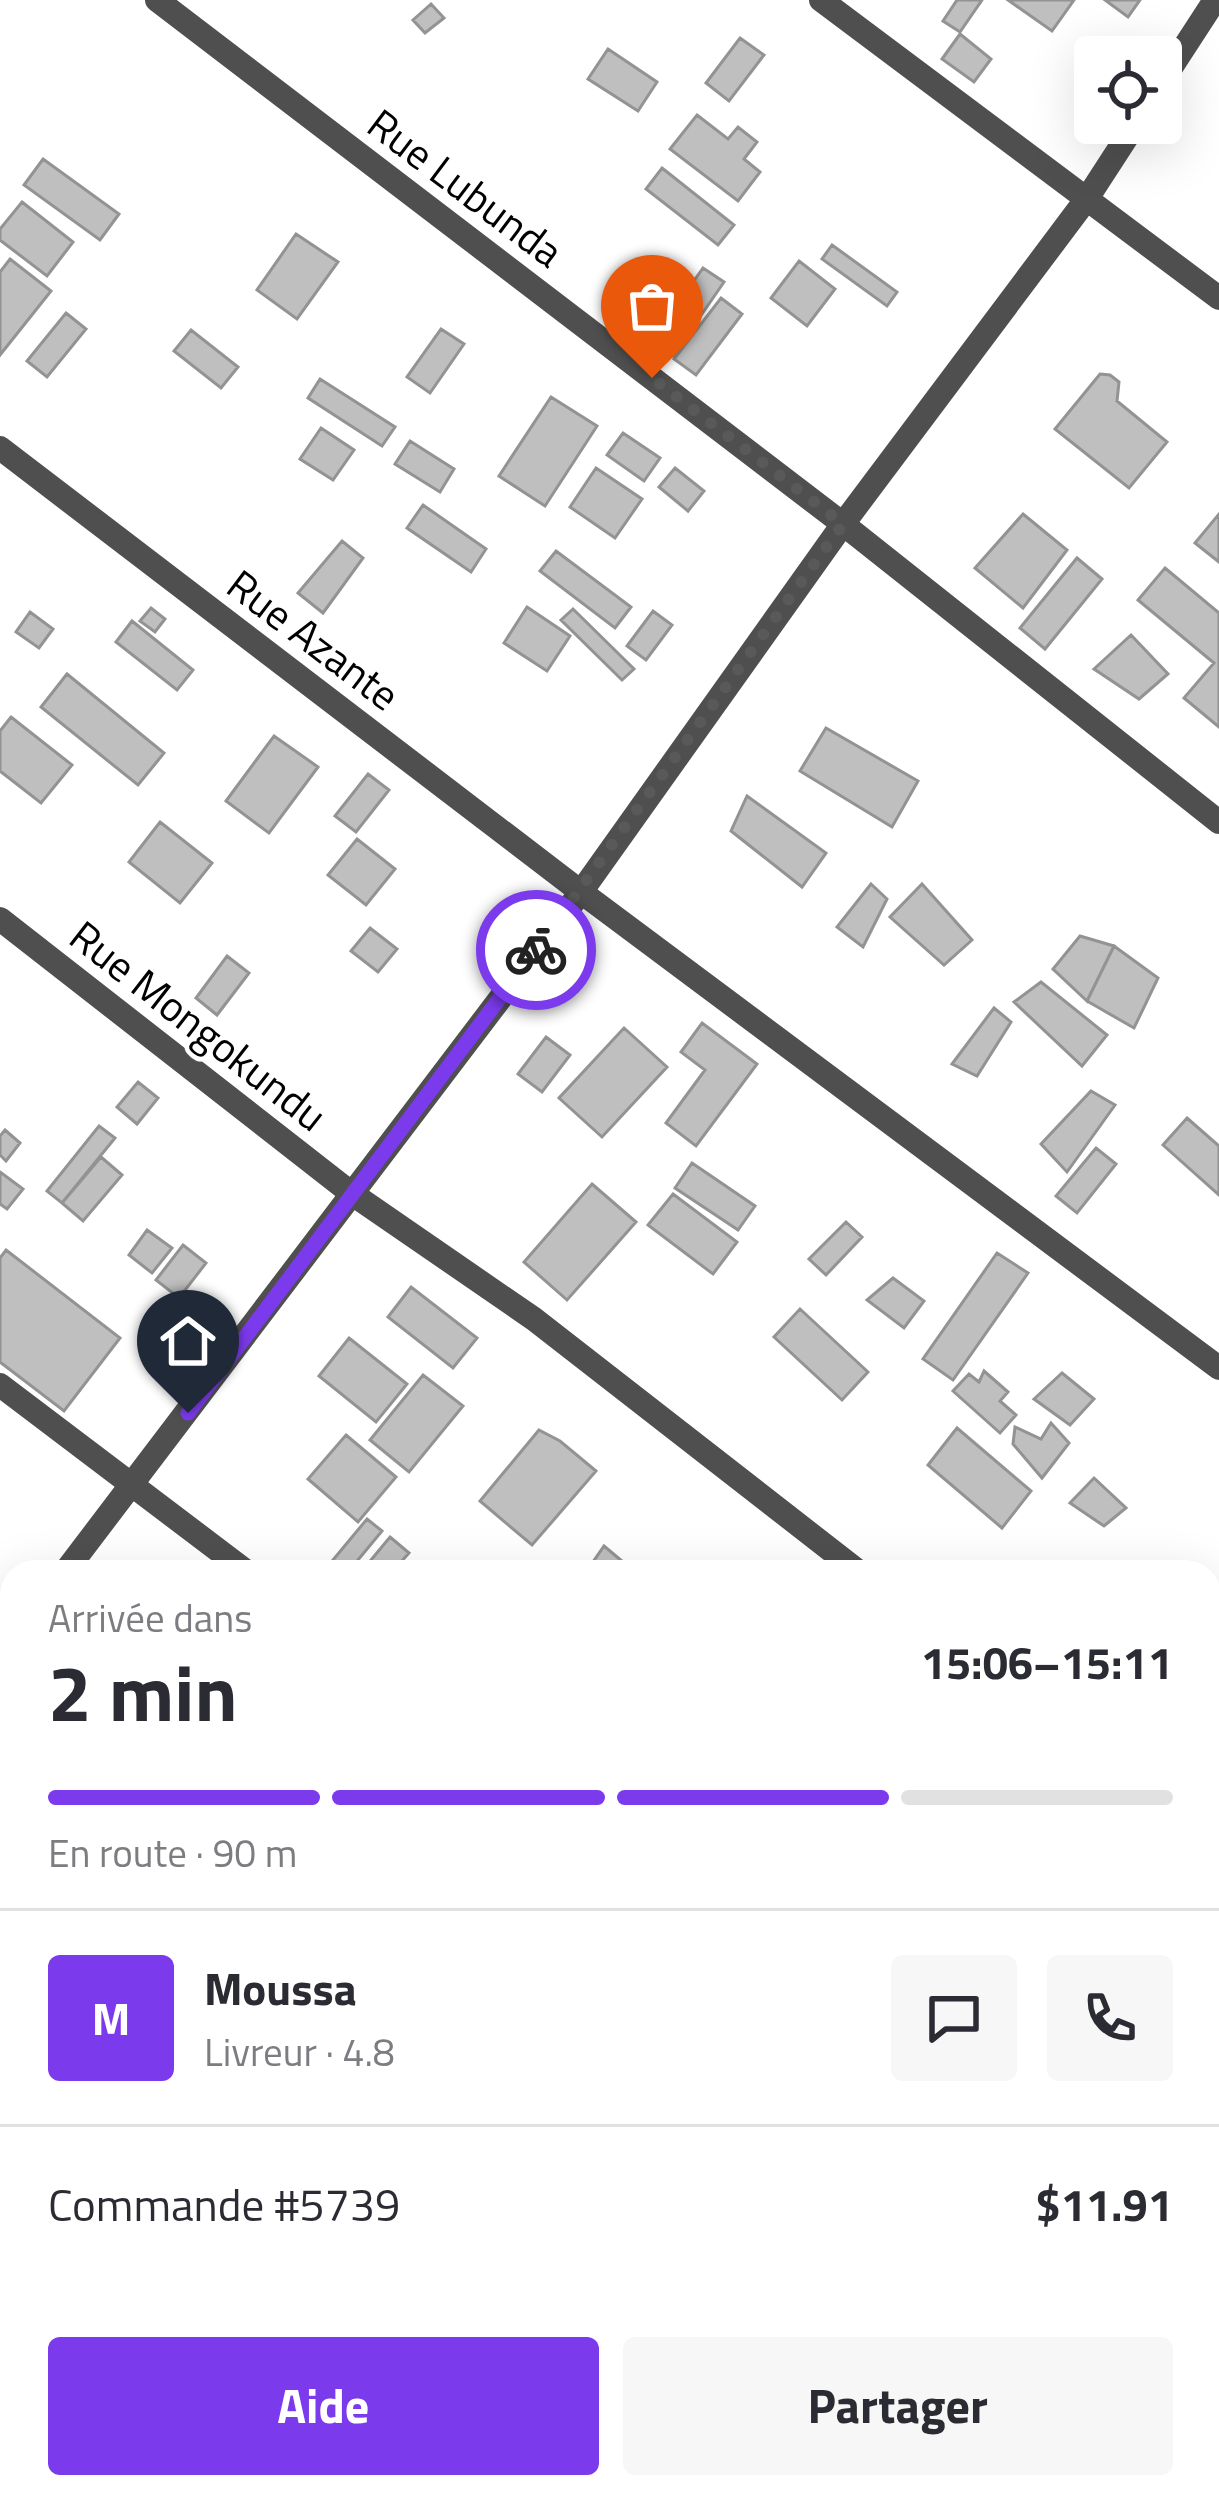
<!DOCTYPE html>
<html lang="fr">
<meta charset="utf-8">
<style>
:root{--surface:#fff;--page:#f7f7f7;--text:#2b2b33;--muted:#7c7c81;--line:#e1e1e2;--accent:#7c3aed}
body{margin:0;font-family:"Titillium Web",sans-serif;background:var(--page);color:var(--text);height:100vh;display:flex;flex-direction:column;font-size:45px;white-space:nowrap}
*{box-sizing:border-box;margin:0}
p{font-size:39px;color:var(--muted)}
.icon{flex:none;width:66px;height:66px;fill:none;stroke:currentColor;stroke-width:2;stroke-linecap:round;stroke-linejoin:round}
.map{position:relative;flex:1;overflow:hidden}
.drawer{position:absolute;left:0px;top:1560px;width:1221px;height:939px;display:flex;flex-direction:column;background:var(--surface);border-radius:36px 36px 0 0;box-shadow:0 12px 48px #0002}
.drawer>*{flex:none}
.controls{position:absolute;left:1074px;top:36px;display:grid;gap:24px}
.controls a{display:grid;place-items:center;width:108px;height:108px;border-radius:12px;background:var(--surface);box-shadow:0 12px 48px #0002;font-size:60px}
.pin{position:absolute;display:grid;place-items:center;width:102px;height:102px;color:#fff;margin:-123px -51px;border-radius:50% 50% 50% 0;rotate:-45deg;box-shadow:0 0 12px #0007}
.pin .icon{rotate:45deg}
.courier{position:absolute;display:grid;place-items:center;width:120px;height:120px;margin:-60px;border:9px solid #7c3aed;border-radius:50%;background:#fff;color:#222;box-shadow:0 3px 15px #0007}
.summary em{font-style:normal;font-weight:700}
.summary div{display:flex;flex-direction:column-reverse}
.summary{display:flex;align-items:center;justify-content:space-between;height:204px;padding:0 48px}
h1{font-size:78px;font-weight:700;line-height:90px}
.bar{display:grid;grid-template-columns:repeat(4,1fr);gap:18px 12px;align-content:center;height:144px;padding:0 48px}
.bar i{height:15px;border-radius:9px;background:var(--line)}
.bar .active{background:var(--accent)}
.bar p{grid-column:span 4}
.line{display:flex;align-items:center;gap:30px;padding:0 48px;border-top:3px solid var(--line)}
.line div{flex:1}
.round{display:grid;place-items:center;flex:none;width:126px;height:126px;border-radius:12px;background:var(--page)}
.primary-button{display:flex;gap:24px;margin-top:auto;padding:24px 48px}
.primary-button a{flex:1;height:138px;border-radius:12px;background:var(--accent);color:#fff;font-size:48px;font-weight:700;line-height:138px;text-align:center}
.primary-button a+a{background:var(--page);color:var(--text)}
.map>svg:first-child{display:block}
.building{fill:#bfbfbf;stroke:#939393;stroke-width:3}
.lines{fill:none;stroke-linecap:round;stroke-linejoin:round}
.street{stroke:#4f4f4f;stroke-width:24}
.done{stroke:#595959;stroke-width:12;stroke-dasharray:0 21.6}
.route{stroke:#7c3aed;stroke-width:15}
.labels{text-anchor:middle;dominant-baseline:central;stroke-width:9;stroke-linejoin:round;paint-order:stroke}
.street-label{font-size:42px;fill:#000;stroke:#fff}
</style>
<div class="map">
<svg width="1219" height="2498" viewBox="0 0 1219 2498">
<rect width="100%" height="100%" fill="#fff"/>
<path class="building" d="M957 0H982L960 32 943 21Z
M1008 0H1074L1052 31Z
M1105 0H1140L1128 17Z
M431 4 444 18 425 33 413 20Z
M960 34 991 59 974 82 942 59Z
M740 38 764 55 729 101 706 83Z
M608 49 657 82 638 111 588 79Z
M697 115 728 139 738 127 757 142 744 159 760 172 738 201 670 149Z
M43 159 119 214 100 240 24 185Z
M662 168 734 225 718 245 646 189Z
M22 202 73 242 47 276 0 240V229Z
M296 234 338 262 297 319 257 290Z
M832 245 897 292 887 306 822 259Z
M10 259 51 291 0 355V272Z
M799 261 835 289 807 326 771 298Z
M703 268 724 282 673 356 651 341Z
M721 298 742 314 696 375 674 359Z
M66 313 86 329 47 377 27 361Z
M441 329 464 344 430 393 407 377Z
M191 330 238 367 221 388 174 351Z
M1100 374 1110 375 1119 382 1117 401 1167 442 1129 488 1055 429Z
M320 379 395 427 382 446 308 398Z
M551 397 597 426 545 506 499 476Z
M321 428 354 450 333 480 300 459Z
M623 433 660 458 644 481 607 455Z
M410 441 454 469 440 492 395 464Z
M596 468 642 499 615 538 570 507Z
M675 468 704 491 688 511 659 487Z
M423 505 486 549 471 572 407 528Z
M1023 514 1067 550 1023 608 975 568Z
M1219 514V562L1195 543Z
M342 541 363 558 323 613 298 593Z
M556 551 631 607 615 628 540 571Z
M1077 558 1102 579 1045 649 1020 628Z
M1165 568 1219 613V727L1184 698 1214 663 1138 600Z
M527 607 570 636 547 671 504 643Z
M151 608 165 619 155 632 140 621Z
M573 609 634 669 622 680 561 620Z
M653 611 672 625 646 660 627 646Z
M30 612 53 629 39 648 16 632Z
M132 621 193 670 177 690 116 642Z
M1131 635 1168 674 1139 699 1094 669Z
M67 674 164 753 138 785 41 707Z
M11 717 72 765 41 803 0 771V731Z
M826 728 918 781 892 827 800 771Z
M274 736 318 767 269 833 226 801Z
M368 774 389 790 356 832 335 816Z
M747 796 826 853 802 887 731 831Z
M160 822 212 863 180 903 129 862Z
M357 839 395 869 366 905 328 875Z
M871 884 887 899 863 947 837 927Z
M922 884 972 940 944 965 890 917Z
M370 928 397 949 378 972 351 951Z
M1080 936 1114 946 1087 1001 1053 969Z
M1114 946 1158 978 1134 1028 1087 1001Z
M227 956 249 973 217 1015 196 998Z
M1041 982 1107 1035 1082 1066 1014 1002Z
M994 1008 1011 1022 977 1076 952 1064Z
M702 1023 757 1064 696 1146 666 1123 705 1070 681 1052Z
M624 1028 667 1067 602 1137 559 1098Z
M546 1037 570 1055 542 1092 518 1074Z
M138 1082 158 1098 137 1124 117 1107Z
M1091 1091 1115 1105 1067 1172 1041 1144Z
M1187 1118 1219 1146V1195L1163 1145Z
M99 1126 115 1138 62 1203 47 1191Z
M5 1130 20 1143 6 1161 0 1155V1136Z
M1096 1148 1116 1164 1077 1213 1056 1196Z
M101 1157 122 1175 83 1221 62 1203Z
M692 1163 755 1206 738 1230 675 1188Z
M0 1172 23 1189 7 1209 0 1204Z
M592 1184 636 1222 567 1300 524 1262Z
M673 1194 737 1242 713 1274 648 1225Z
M846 1222 862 1237 826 1275 809 1259Z
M147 1230 172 1248 152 1273 129 1255Z
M183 1245 206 1263 179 1298 156 1280Z
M6 1250 120 1338 64 1411 0 1362V1258Z
M997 1253 1028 1273 953 1380 923 1359Z
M893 1278 924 1301 904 1328 867 1300Z
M411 1287 477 1338 453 1368 388 1317Z
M800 1309 868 1372 842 1400 774 1337Z
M349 1338 407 1384 376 1422 319 1376Z
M984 1371 1008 1392 1000 1401 1016 1415 1000 1433 953 1391 969 1374 979 1382Z
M1062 1373 1094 1399 1070 1425 1034 1399Z
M423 1375 463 1406 409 1472 370 1440Z
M1051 1423 1069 1443 1042 1478 1013 1444 1015 1427 1041 1439Z
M957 1428 1031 1491 1002 1528 928 1465Z
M539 1430 560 1441 596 1471 532 1545 480 1501Z
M346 1435 396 1477 358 1522 308 1479Z
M1094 1478 1126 1508 1104 1526 1070 1503Z
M367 1519 382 1531 348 1572H323Z
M390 1537 409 1553 392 1572H361Z
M604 1546 635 1572H586Z
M0 2118 12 2125V2150L0 2143Z
M1215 2142 1219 2146V2196L1209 2189V2149Z
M1209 2479 1219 2485V2498H1177L1164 2487H1209Z
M238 2487H280L273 2498H233Z
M541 2487H545L557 2498H532Z
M1069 2487H1102L1094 2498H1060Z"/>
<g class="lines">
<path class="street" d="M157 0 843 524 1219 822
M821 0 1219 298
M1161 83 1215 0
M0 448 581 892 1219 1368
M0 919 351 1193 534 1319 859 1572
M0 1385 247 1572
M65 1572 581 892 843 524 1088 197 1136 123
M0 1653 12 1638
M1209 1849 1219 1857
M0 1855 12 1864
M1209 2302 1219 2310
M0 2396 12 2405
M124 2487 139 2498
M838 2487 853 2498"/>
</g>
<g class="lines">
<path class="done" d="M536 950 843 524 652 378"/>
<path class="route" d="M188 1413 536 950"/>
</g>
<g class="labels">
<g class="street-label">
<text transform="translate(466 187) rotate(37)">Rue Lubunda</text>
<text transform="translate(314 639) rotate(37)">Rue Azante</text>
<text transform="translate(199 1025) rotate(38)">Rue Mongokundu</text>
</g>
</g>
</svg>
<div class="controls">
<a><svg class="icon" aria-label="locate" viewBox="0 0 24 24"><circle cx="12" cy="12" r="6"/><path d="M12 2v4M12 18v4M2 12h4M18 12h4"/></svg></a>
</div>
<div class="pin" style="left:652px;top:378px;background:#ea580c"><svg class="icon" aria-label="bag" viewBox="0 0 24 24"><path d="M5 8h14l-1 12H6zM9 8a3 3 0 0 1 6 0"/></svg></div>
<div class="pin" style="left:188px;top:1413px;background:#1f2937"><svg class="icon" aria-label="home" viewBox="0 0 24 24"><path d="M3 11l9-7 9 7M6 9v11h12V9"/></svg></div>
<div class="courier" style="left:536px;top:950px"><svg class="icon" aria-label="bike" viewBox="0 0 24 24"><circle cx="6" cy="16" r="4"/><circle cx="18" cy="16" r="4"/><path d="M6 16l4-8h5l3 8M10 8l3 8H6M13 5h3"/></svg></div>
<section class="drawer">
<div class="summary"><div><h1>2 min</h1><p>Arrivée dans</p></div><em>15:06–15:11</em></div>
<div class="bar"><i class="active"></i><i class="active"></i><i class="active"></i><i></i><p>En route · 90 m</p></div>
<div class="line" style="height:216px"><b class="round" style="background:var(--accent);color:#fff">M</b><div><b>Moussa</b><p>Livreur · 4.8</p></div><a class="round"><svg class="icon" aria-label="chat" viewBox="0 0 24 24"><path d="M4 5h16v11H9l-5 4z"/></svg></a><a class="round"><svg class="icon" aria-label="phone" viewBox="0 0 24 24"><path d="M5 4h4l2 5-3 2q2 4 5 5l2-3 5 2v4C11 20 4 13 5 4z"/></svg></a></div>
<div class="line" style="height:156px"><div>Commande #5739</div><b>$11.91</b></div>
<div class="primary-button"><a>Aide</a><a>Partager</a></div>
</section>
</div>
